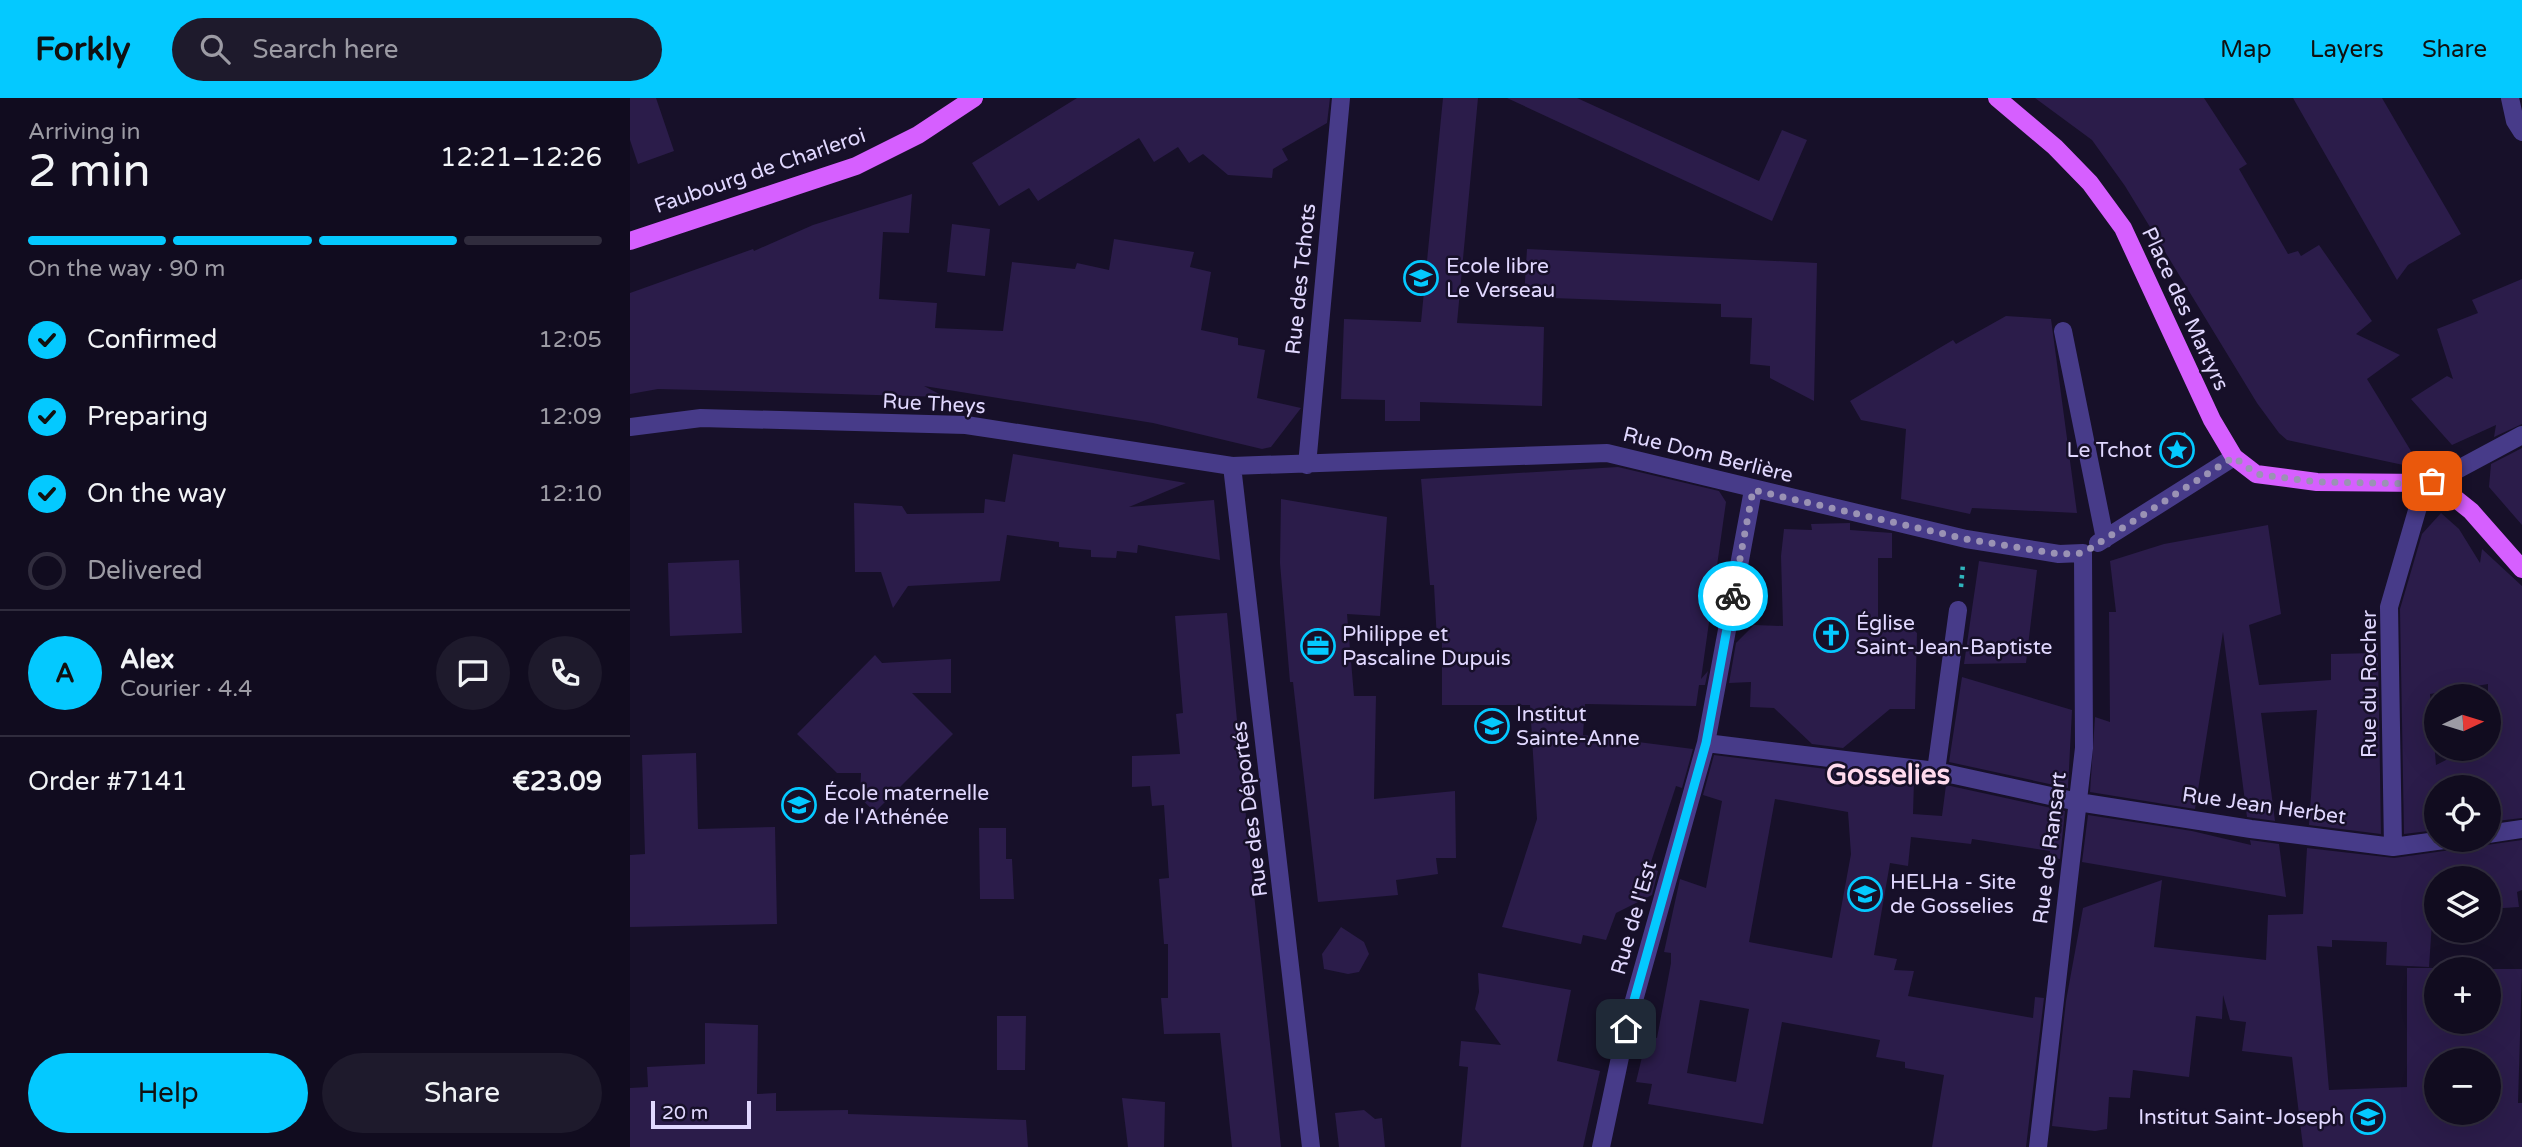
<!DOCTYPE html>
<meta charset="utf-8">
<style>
:root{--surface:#110c1f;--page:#1e1a2c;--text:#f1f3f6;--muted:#9c9ba4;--line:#302c3d;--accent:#04c9ff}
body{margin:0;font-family:"Varela Round",sans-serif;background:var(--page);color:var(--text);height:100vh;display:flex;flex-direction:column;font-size:26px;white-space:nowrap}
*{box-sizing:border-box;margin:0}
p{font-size:23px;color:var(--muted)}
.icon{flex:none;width:38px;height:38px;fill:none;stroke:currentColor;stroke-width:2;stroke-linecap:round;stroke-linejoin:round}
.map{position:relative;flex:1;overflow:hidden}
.sheet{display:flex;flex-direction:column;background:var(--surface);width:630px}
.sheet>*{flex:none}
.needle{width:46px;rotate:86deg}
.controls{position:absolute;left:1794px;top:586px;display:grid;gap:14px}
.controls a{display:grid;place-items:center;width:77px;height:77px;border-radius:50%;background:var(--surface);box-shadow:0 7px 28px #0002,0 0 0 2px var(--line);font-size:35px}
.scale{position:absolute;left:21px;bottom:18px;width:100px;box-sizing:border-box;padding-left:7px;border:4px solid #e1d8ff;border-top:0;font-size:19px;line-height:24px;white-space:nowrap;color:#e1d8ff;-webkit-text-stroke:5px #171029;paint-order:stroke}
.pin{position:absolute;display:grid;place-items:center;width:60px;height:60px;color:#fff;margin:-30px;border-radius:14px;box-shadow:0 4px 10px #0006}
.courier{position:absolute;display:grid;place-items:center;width:70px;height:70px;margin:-35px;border:5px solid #04c9ff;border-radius:50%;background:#fff;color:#222;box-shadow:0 2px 9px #0007}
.summary em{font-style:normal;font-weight:600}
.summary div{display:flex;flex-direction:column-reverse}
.summary{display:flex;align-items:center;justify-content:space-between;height:119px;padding:0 28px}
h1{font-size:46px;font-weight:600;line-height:52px}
.bar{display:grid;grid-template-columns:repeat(4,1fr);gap:10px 7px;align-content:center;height:84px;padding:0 28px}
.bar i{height:9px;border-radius:5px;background:var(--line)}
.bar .selected{background:var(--accent)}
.bar p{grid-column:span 4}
.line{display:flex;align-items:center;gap:18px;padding:0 28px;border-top:2px solid var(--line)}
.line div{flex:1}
.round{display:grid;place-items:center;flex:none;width:74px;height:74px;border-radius:37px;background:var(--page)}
ol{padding:0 28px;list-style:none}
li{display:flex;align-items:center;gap:21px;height:77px}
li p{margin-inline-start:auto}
li .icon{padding:7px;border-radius:50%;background:var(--accent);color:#111;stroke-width:4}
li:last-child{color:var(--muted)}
li i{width:38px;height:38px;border:4px solid var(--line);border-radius:50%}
.action{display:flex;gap:14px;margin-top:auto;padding:14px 28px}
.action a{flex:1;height:80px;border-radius:42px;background:var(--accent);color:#111;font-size:28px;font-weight:600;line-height:80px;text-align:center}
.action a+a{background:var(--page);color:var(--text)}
header{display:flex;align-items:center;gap:42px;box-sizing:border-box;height:98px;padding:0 35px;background:var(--accent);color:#111}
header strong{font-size:33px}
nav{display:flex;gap:38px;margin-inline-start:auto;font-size:24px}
.search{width:490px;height:63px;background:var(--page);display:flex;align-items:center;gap:18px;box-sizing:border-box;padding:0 24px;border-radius:38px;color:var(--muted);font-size:26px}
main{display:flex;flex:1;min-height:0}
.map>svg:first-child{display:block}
.building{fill:#2b1c4a;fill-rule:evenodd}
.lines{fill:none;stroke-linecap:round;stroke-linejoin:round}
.path{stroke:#2fb5bd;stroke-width:4.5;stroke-dasharray:3.5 5;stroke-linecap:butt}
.minor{stroke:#473b89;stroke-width:18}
.major{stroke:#d65fff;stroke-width:18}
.done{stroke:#9a92b4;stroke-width:7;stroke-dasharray:0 12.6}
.route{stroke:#04c9ff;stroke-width:9}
.labels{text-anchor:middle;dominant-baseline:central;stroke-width:5;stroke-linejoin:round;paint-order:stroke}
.street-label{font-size:21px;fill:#e1d8ff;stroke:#171029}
.poi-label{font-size:21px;fill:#e1d8ff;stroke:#171029;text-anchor:start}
.district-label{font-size:28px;font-weight:bold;fill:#ffdaed;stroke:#171029}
</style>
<header>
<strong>Forkly</strong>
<div class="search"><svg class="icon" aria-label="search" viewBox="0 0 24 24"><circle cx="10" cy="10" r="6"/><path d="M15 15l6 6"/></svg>Search here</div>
<nav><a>Map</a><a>Layers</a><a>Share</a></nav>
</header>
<main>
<section class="sheet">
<div class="summary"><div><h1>2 min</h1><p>Arriving in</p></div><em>12:21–12:26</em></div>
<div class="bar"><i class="selected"></i><i class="selected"></i><i class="selected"></i><i></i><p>On the way · 90 m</p></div>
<ol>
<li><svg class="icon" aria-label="check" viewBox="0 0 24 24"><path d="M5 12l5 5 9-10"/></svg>Confirmed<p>12:05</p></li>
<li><svg class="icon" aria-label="check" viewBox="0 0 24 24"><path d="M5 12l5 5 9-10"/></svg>Preparing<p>12:09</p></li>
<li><svg class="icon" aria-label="check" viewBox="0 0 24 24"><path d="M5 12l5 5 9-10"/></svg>On the way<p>12:10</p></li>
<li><i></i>Delivered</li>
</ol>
<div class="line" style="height:126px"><b class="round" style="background:var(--accent);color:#111">A</b><div><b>Alex</b><p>Courier · 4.4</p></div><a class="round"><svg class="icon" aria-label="chat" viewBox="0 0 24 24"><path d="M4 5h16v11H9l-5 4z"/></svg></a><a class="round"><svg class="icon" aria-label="phone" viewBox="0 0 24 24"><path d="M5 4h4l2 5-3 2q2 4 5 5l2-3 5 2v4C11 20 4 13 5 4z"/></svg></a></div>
<div class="line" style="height:91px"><div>Order #7141</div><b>€23.09</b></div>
<div class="action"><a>Help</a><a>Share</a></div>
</section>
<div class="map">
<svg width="1892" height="1049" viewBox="0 0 1892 1049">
<rect width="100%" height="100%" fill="#171029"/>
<path class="building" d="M0 0H26L44 53 8 66 0 42Z
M447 0H700L697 25 652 51 658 62 643 71 642 80 598 77 573 56 559 65 548 49 524 64 509 40 408 103 399 90 369 108 342 65Z
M813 0H848L827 225 914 229 912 308 790 304V323H755V302L711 301 714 221 791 224Z
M877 0H947L1129 83 1152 32 1177 42 1142 123Z
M1405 0H1574L1617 66 1609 71 1658 156 1668 153 1671 158 1689 147 1742 223 1726 236 1770 257 1737 281 1792 371 1657 342 1649 335 1627 305 1495 88 1462 42Z
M1663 0H1752L1831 136 1778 167 1767 182Z
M282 96 279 135 253 134 249 201 307 205 305 230 373 233 382 164 445 171 447 165 479 172 484 141 564 154 560 169 581 174 571 232 608 240V247L635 252 627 300 671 310 641 349 632 351 523 325 294 288 315 299 69 292 28 291 0 296V195L123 151 124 153 183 127Z
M322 126 360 131 355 178 317 174Z
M897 151 1187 165 1184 303 1140 280V268L1120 266 1122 220 1091 219V206L894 199Z
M1892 181V326L1864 339 1866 327 1822 347 1781 301 1817 278 1823 281 1807 231 1848 215 1842 202Z
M1376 218 1421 221 1447 415 1342 410 1340 416 1271 401 1276 331 1231 322 1220 303 1323 242 1326 246Z
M1892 350V427L1859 389 1861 366Z
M383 356 556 385 499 409 584 402 590 462 508 447 507 455 487 453 486 460 461 459V452L429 449V444L377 437 370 483 278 488 263 510 251 474H225L224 405 272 408 277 416 354 415 355 401 375 404Z
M988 369 1089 393 1096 404 1071 581 1078 573 1075 587H1069L1066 608 955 606 953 637 1063 651 1052 690 1046 688 1019 770 1028 773 1022 797 986 815 976 842 953 837 951 846 872 829 907 721 900 607H812V544L807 543 804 487H800L791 381Z
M651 401 757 419 750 518 717 516 724 598H746L744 701 825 693 826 760H806L808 776 766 782 768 797 688 804 663 584H660L650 465Z
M1811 415 1829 431 1850 465 1852 451 1892 488V720L1858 724V690H1806V732L1774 736 1770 511 1792 436ZM1858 586V651H1838L1806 667 1800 596Z
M1220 425V432L1262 435V460H1248V529L1279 528 1287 535 1285 611H1260L1213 650 1182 646 1144 610 1120 609 1121 584 1099 585 1106 545 1124 527 1153 528 1151 458 1154 431 1182 432 1181 426Z
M1638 427 1651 516 1619 527 1629 587 1701 582V556L1748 555 1751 736 1679 727 1687 612 1631 615 1645 723 1617 719 1593 534 1565 711 1460 694 1465 619 1480 624 1479 514H1486L1480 463 1534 446Z
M109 462 112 535 40 538 38 465Z
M1349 463 1407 472 1396 565 1334 566Z
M597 515 617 730 651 1049H602L590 935 534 936 531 900H538V846H534L529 781 539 780 534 707 522 708 520 688 502 689V658L550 656 546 616 553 615 545 518Z
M245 557 252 565 321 561V595H282L323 636 245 714 230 700 231 675H207L167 636Z
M1332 579 1442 612 1438 690 1319 664Z
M66 655 68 731 145 729 147 826 0 829V757L15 756 12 657Z
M1084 657 1284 682 1283 716 1312 718 1316 687 1435 713 1430 761 1419 759 1420 753 1342 741 1341 746 1281 739 1278 768 1260 765 1244 857 1267 861 1264 872 1284 873 1278 898 1403 920 1405 899 1414 900 1396 1049H1302L1314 977 1275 970V964L1246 959 1250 942 1152 924 1133 1026 1018 1006 1022 986 1006 984 1017 938 1027 940 1041 865V855L1034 854 1050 781 1076 790 1092 703 1073 697ZM1145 701 1218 714 1221 756 1202 860 1119 844ZM1070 902 1119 911 1106 984 1057 975Z
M1458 717 1562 733 1621 747 1620 742 1649 746 1656 799 1452 764Z
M349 730H376V761H382L384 801H350Z
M1892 742V792L1887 794 1889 809 1858 811V780H1805L1799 869 1756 867 1757 844 1702 842V849L1687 848 1699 992 1777 989V870H1806V924H1858V871H1892L1888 1005H1892V1049H1673L1662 959 1612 953 1616 924 1600 922 1593 897 1592 921 1566 918 1559 979 1503 972 1500 1000 1479 999 1477 1031 1465 1033 1422 1028 1436 903 1453 810 1532 782 1524 849 1636 862 1638 817 1673 816 1677 750 1764 760ZM1806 962H1858V1015H1806Z
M711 829 734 844 739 856 729 874 718 876 694 871 692 856Z
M848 875 941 892 927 963 970 973 953 1049H831L838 969 829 968 831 943 871 947 845 911 849 894Z
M367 918H396L395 972H367Z
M75 925 128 927 127 996 146 995V1013L218 1012V1016L396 1022 398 1049H0V990L18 989 17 969 75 966Z
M492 1000 535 1004 534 1049H498Z
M734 1012 745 1021 752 1020 755 1049H709L705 1015Z"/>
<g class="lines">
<path class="path" d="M1544 367 1534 349 1559 334
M1331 489 1333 466"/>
<path class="minor" d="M1880 0 1885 23 1892 34
M1433 233 1475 441
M0 329 71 320 336 327 602 368 977 355 1336 441 1429 456 1453 455
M677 367 711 0
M602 368 681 1049
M1468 445 1604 359
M1076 645 1306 673 1448 704 1621 731 1763 749 1814 742
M1306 673 1328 512
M1858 736 1892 731
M1763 749 1759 509 1795 385 1823 374 1892 337
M971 1049 996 931 1076 645 1123 392
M1408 1049 1454 650 1453 455"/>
<path class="major" d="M1367 0 1425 49 1460 85 1493 130 1582 322 1604 359 1626 376 1687 384 1795 385 1821 397 1841 413 1892 471
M0 143 226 68 288 37 344 0"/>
</g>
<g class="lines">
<path class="done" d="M1103 498 1123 392 1336 441 1429 456 1453 455 1604 359 1626 376 1687 384 1795 386 1802 383"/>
<path class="route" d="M996 931 1076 645 1103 498"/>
</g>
<defs>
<g id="school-ring" transform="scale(1.75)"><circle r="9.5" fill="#171029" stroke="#04c9ff" stroke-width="1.5"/><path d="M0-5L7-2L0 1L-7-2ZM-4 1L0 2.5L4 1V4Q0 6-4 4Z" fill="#04c9ff"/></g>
<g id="sight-ring" transform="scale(1.75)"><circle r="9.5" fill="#171029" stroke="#04c9ff" stroke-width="1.5"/><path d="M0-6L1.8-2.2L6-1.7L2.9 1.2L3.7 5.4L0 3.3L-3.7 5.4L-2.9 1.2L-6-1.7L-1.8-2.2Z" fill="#04c9ff"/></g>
<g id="church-ring" transform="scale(1.75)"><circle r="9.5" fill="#171029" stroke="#04c9ff" stroke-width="1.5"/><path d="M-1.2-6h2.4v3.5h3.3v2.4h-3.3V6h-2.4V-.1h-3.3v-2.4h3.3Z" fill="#04c9ff"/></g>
<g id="office-ring" transform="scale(1.75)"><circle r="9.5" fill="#171029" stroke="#04c9ff" stroke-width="1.5"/><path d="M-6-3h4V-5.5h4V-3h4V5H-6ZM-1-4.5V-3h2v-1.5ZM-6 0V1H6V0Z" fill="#04c9ff"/></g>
<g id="university-ring" transform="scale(1.75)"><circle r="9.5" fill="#171029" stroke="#04c9ff" stroke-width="1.5"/><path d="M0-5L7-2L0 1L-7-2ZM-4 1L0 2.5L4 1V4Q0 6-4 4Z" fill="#04c9ff"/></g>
</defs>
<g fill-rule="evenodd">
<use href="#school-ring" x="791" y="180"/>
<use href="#sight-ring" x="1547" y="352"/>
<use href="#church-ring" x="1201" y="537"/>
<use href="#office-ring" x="688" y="548"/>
<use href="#school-ring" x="862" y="628"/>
<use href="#school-ring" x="169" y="707"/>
<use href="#university-ring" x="1235" y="796"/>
<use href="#school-ring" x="1738" y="1019"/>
</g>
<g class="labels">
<g class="street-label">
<text transform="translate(130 73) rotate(-19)">Faubourg de Charleroi</text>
<text transform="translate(671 181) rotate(-84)">Rue des Tchots</text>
<text transform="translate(1555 211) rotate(65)">Place des Martyrs</text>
<text transform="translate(304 306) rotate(3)">Rue Theys</text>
<text transform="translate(1078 357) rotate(14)">Rue Dom Berlière</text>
<text transform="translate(1739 586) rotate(-90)">Rue du Rocher</text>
<text transform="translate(1634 708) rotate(8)">Rue Jean Herbet</text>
<text transform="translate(620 711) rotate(-97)">Rue des Déportés</text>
<text transform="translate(1420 750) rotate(-83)">Rue de Ransart</text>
<text transform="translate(1004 820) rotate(-74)">Rue de l'Est</text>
</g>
<g class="poi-label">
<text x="816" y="168">Ecole libre<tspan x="816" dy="24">Le Verseau</tspan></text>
<text x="1522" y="352" text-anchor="end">Le Tchot</text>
<text x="1226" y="525">Église<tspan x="1226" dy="24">Saint-Jean-Baptiste</tspan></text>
<text x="712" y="536">Philippe et<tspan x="712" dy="24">Pascaline Dupuis</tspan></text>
<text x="886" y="616">Institut<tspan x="886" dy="24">Sainte-Anne</tspan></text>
<text x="194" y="695">École maternelle<tspan x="194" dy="24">de l'Athénée</tspan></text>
<text x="1260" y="784">HELHa - Site<tspan x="1260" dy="24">de Gosselies</tspan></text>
<text x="1714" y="1019" text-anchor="end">Institut Saint-Joseph</text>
</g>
<g class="district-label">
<text x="1258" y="677">Gosselies</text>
</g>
</g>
</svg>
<div class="controls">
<a><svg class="needle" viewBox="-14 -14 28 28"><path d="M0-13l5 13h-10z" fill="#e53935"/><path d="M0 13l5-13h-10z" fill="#9c9ba4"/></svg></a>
<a><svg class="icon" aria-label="locate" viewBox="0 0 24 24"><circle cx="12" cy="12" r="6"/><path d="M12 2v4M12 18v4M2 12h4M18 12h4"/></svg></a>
<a><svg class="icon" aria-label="layers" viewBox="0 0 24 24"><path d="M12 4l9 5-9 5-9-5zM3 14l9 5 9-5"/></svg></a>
<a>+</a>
<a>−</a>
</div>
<div class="scale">20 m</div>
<div class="pin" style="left:1802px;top:383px;background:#ea580c"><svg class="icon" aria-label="bag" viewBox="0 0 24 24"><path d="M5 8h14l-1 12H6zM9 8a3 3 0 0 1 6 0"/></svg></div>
<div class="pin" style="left:996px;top:931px;background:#1f2937"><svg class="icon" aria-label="home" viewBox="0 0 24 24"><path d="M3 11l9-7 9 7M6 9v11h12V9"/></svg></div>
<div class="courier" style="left:1103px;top:498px"><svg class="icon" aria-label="bike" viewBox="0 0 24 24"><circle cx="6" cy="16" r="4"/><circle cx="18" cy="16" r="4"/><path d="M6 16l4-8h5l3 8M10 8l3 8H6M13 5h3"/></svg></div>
</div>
</main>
